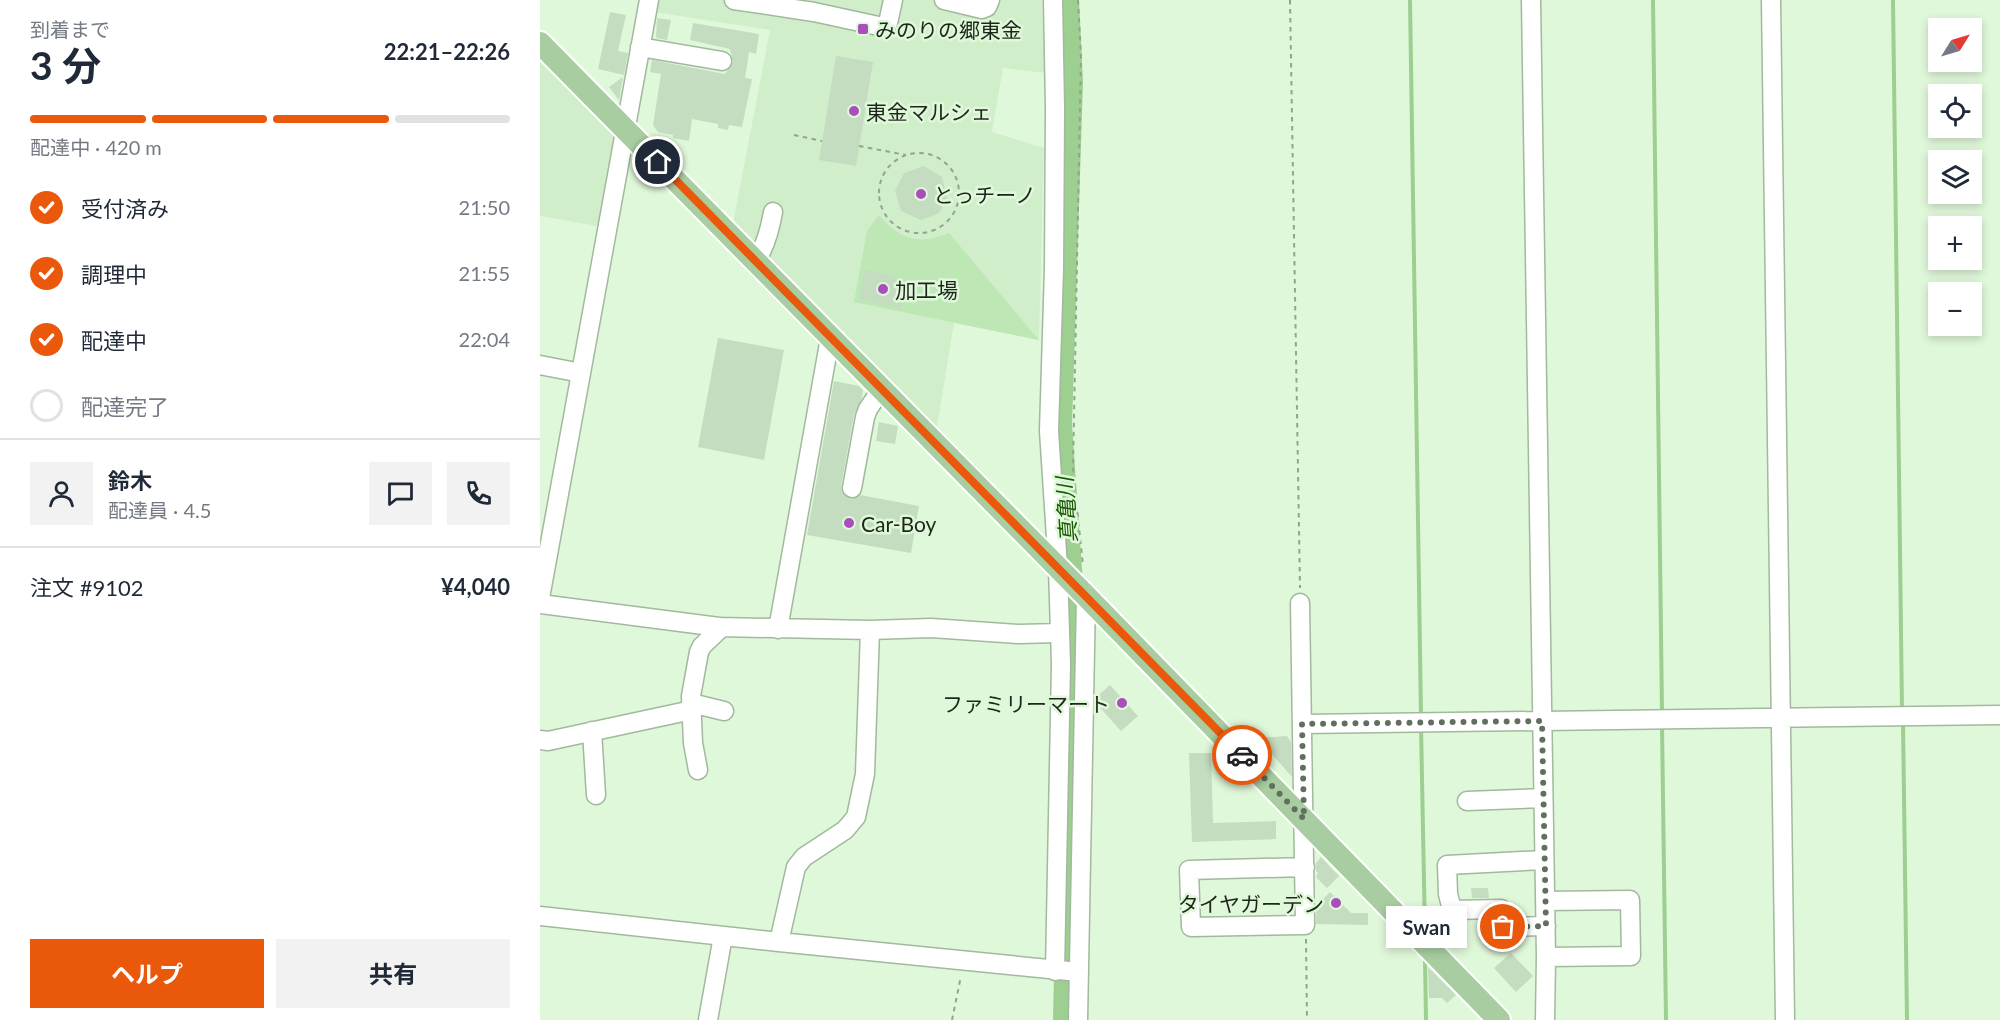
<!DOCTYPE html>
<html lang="ja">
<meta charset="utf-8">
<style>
:root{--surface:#fff;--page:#f2f2f3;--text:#1f2937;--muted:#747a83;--line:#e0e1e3;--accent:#ea580c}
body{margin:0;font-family:Lato,"Noto Sans JP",sans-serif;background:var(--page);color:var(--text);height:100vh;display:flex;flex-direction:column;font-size:22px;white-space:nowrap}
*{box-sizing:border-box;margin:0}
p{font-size:20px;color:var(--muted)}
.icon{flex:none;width:33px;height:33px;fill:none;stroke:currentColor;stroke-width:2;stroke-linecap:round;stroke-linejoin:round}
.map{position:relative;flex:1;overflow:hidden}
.side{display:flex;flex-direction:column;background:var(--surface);width:540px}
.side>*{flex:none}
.needle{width:39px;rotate:53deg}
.buttons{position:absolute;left:1388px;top:18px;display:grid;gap:12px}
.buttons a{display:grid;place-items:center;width:54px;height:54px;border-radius:0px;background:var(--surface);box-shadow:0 3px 9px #0003;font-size:30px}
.pin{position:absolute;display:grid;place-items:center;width:51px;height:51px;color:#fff;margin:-26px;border:3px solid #fff;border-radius:50%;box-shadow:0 2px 6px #0007}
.courier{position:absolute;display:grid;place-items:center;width:60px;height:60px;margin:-30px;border:4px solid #ea580c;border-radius:50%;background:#fff;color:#222;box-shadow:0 2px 8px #0007}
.bubble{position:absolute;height:42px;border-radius:0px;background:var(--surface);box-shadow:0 3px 9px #0003;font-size:20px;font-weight:700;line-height:42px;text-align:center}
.overview em{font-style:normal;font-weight:700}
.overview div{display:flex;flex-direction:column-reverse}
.overview{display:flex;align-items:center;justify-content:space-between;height:102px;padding:0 30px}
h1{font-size:39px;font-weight:700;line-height:45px}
.bar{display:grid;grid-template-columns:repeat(4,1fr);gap:9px 6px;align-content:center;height:72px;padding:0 30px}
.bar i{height:8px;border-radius:4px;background:var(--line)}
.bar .on{background:var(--accent)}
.bar p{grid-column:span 4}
.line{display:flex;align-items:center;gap:15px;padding:0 30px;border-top:2px solid var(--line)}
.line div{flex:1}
.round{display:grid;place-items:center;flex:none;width:63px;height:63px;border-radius:0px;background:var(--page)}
ol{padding:0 30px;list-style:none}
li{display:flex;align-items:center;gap:18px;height:66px}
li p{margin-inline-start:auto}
li .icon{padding:6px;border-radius:50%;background:var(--accent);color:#fff;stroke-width:4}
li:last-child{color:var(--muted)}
li i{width:33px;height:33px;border:3px solid var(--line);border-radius:50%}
.primary-button{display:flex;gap:12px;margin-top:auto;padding:12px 30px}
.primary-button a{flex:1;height:69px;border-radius:0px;background:var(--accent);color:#fff;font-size:24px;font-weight:700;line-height:69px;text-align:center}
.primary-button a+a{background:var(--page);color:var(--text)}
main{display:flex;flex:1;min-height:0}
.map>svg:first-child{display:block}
.built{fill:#d1eecb}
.green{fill:#bde7b5}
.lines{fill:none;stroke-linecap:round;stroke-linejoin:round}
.stream{stroke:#9ccf90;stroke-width:4}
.river{stroke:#9ccf90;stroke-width:24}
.building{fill:#c4dcbf}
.minor-casing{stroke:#a1b99c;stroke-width:21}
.major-casing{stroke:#fff;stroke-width:26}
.path{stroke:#92a48e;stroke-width:2;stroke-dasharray:4.5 4.5;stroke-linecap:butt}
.minor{stroke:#fff;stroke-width:18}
.major{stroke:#a8cda0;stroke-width:22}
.done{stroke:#61705e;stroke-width:6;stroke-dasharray:0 10.8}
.route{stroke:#ea580c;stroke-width:8}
.poi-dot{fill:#a84fbc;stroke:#e0f8da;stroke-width:2}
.labels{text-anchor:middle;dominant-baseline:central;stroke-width:5;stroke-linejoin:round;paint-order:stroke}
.poi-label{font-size:21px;fill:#1d261b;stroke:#e0f8da;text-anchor:start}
.water-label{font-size:22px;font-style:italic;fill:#195b03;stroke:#e0f8da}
</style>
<main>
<section class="side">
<div class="overview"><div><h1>3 分</h1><p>到着まで</p></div><em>22:21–22:26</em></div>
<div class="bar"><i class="on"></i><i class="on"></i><i class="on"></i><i></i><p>配達中 · 420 m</p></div>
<ol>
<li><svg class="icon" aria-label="check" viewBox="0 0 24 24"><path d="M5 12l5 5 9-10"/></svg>受付済み<p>21:50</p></li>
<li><svg class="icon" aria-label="check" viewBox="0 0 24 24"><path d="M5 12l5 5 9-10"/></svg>調理中<p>21:55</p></li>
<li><svg class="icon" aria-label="check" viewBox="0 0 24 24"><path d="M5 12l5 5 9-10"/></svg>配達中<p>22:04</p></li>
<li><i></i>配達完了</li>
</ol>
<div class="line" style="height:108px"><a class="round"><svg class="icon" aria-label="person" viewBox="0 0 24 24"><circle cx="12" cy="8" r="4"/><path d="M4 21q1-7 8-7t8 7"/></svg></a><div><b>鈴木</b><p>配達員 · 4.5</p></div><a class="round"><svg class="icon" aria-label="chat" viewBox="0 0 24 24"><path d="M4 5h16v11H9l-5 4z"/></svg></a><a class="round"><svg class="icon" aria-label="phone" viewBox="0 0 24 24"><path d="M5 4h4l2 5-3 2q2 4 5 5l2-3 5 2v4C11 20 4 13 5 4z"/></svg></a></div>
<div class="line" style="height:78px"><div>注文 #9102</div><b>¥4,040</b></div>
<div class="primary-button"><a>ヘルプ</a><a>共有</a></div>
</section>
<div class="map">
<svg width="1460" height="1020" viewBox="0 0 1460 1020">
<rect width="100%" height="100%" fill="#e0f8da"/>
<path class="built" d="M114 0H502L506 73 463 68 452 132 504 148 499 340 414 323 396 433 193 223 230 30 114 12Z
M0 61 79 141 62 227 0 216Z"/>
<path class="green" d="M339 215C359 239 379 246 409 233L499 340 314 302 327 231Z"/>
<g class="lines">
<path class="stream" d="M870 0 881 716
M1113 0 1122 713
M1353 0 1362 710
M1363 721 1367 1020
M1122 724 1126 1020
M881 727 885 932
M885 958 886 1020"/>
<path class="river" d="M525 1020 534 626 520 425 531 82 527 0"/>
</g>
<path class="building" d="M70 12 86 15 78 51 88 53 84 75 58 69Z
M117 18 131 20 127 40 116 38Z
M153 23 219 34 216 54 209 52 205 78 212 79 202 127 189 125 188 130 178 128V124L152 119 149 141 133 138V135L118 132 113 125 121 74 110 72 112 60 185 74 193 62 190 49 150 40Z
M296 56 333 62 316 166 279 160Z
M83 77 79 100 69 87Z
M384 166 402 177 407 198 399 213 381 220 361 211 355 191 364 173Z
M325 270 367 279 361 308 319 299Z
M178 338 244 350 224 460 158 447Z
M294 381 319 386 323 390 322 398 314 415 301 486 302 492 311 499 320 495 379 506 371 553 267 535Z
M339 422 358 426 355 444 336 441Z
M570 685 598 716 581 731 555 702V698Z
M747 736 751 742 752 777 718 738Z
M649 753H671L673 823 736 821V839L652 842Z
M781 857 799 876 787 888 776 877 778 873 776 871V863Z
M931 888H948L949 898H932Z
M790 892 811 913H828V925L776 924V911L783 904 781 901Z
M971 953 993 976 976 992 954 968Z
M888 967 916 995 907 1003 902 998H889Z"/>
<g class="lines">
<g class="minor-casing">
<path id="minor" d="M194 0 274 12 343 27 348 23 353 0
M404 0 442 9 447 7 450 0
M513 0 515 108 514 268 509 431 518 568 521 664 515 971
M991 0 1006 957 1005 1020
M1231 0 1245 1020
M100 47 182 61
M216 260C226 246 230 229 233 212
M0 365 41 373
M312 488 325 417 328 409 341 390
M0 598 109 0
M760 603C762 711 764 818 765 925L651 927 649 870 765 867
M0 604 179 627 330 630 391 628 478 634 520 633
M238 629 290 338
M151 703 184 711
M763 724 1460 715
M52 731 56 795
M0 740 8 741 152 710
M158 770 153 743 151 696 159 652 162 646 182 627
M927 801 1003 798
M1003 860 907 865 908 894 912 910 961 909 963 927 1006 926
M1005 901 1090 900 1091 956 1006 957
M0 916 239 942 539 972
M239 942 256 867 264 857 305 830 316 817 325 774 330 630
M168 1020 183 936
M538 1020 546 596"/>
</g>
<g class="major-casing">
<path id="major" d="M0 43 546 596 959 1020"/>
</g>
<path class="path" d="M538 0 541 56 533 468 543 566
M750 0 760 588
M254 135 282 141
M319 146 366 155
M339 193a40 40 0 1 1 80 0a40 40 0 1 1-80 0Z
M766 939 767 1020
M412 1020 421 976"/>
<use href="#minor" class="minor"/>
<use href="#major" class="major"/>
</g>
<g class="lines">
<path class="done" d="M702 755 764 819 762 724 1002 721 1006 926 963 927"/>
<path class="route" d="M118 162 702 755"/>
</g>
<g class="poi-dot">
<rect x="317" y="23" width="12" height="12" rx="3"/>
<circle cx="314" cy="111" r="6"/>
<circle cx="381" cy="194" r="6"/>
<circle cx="343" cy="289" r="6"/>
<circle cx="309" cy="523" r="6"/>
<circle cx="582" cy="703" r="6"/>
<circle cx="796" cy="903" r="6"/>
</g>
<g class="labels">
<g class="poi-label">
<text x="335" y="29">みのりの郷東金</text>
<text x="326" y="111">東金マルシェ</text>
<text x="393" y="194">とっチーノ</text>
<text x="355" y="289">加工場</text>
<text x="321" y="523">Car-Boy</text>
<text x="570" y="703" text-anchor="end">ファミリーマート</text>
<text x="784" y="903" text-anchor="end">タイヤガーデン</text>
</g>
<g class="water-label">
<text transform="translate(526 510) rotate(-94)">真亀川</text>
</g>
</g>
</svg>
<div class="buttons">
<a><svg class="needle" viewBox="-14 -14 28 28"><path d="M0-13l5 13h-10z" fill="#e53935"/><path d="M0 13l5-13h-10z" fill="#747a83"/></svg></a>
<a><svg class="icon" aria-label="locate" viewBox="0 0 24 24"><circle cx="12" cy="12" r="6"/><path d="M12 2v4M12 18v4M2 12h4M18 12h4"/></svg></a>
<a><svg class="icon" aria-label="layers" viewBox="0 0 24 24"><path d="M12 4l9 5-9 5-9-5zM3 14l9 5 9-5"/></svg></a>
<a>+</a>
<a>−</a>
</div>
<div class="pin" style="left:963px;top:927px;background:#ea580c"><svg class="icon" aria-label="bag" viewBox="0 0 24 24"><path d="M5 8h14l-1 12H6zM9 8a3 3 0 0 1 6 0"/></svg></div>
<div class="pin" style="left:118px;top:162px;background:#1f2937"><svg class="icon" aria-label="home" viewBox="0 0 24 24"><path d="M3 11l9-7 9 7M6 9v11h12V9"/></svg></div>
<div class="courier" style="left:702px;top:755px"><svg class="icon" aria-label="car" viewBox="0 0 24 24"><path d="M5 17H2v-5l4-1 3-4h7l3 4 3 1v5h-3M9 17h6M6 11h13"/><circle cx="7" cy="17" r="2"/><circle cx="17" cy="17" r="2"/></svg></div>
<div class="bubble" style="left:846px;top:906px;width:81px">Swan</div>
</div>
</main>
